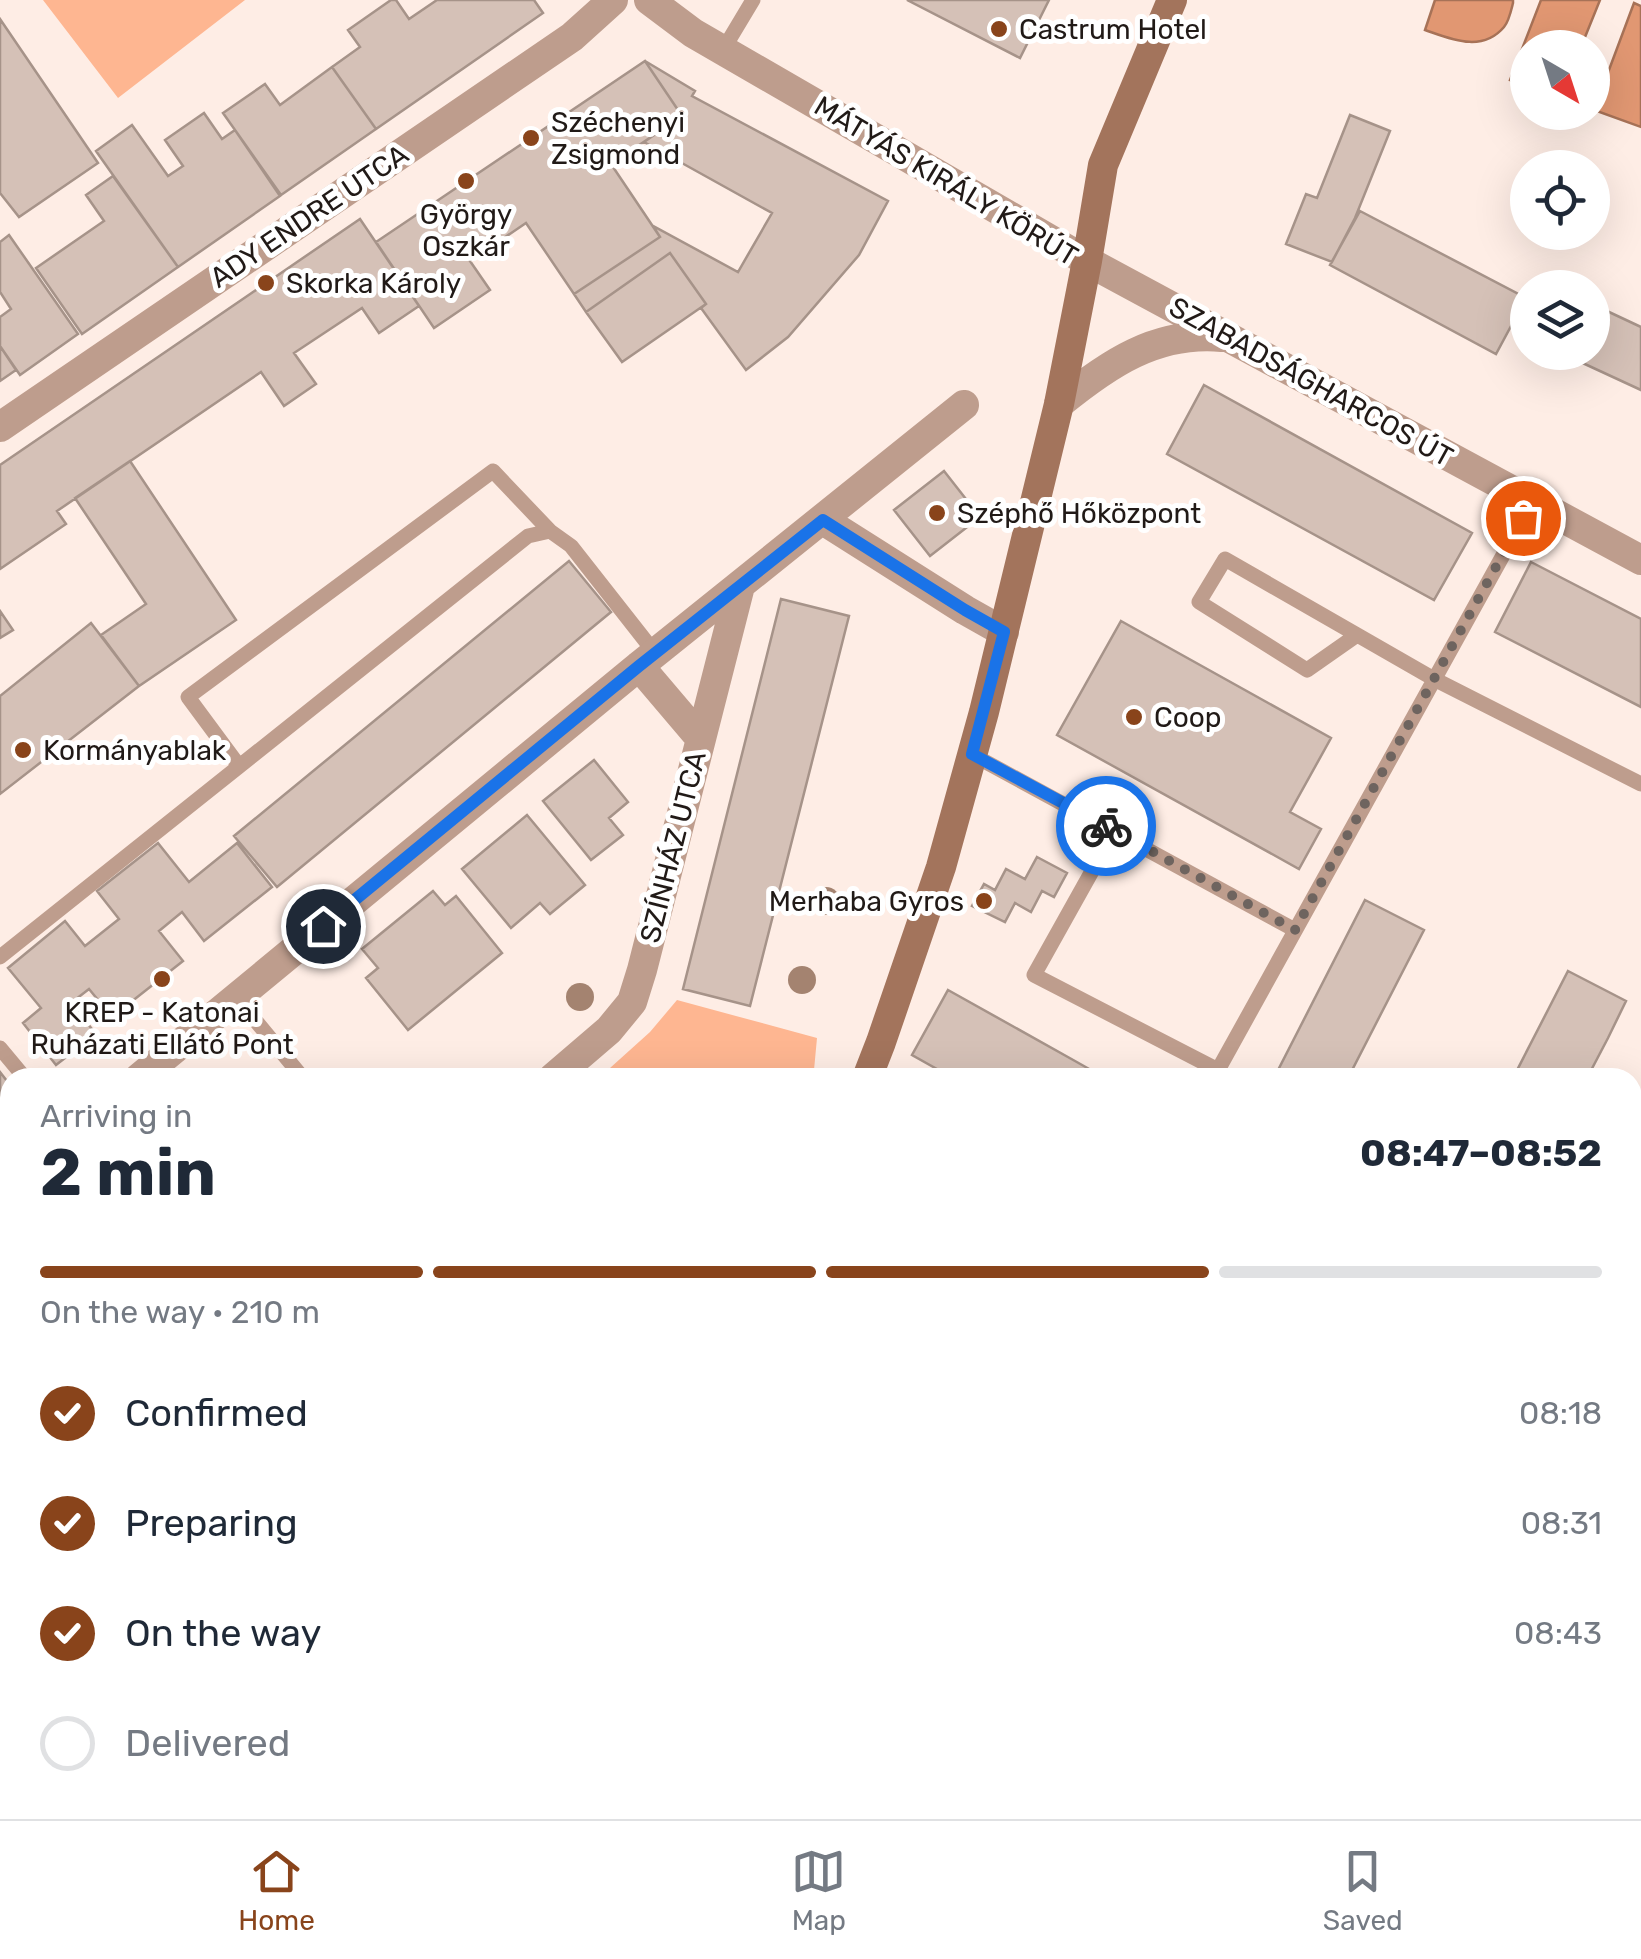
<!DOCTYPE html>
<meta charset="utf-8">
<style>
:root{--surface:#fff;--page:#f2f2f3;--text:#1f2937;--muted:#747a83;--line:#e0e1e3;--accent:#89441b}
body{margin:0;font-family:Rubik,sans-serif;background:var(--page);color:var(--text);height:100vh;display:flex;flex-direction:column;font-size:38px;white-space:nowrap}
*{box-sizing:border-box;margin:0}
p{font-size:32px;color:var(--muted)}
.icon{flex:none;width:55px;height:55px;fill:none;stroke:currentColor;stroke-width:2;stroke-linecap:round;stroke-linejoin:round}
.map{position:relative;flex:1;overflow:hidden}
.side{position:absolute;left:0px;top:1068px;width:1642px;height:752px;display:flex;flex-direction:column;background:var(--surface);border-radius:30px 30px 0 0;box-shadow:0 10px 40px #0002}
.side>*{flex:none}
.needle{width:65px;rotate:141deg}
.controls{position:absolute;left:1510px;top:30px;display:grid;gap:20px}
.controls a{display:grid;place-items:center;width:100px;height:100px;border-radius:50%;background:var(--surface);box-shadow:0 10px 40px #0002;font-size:50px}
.pin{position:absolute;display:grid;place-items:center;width:85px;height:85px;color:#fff;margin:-42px;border:5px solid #fff;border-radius:50%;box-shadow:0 2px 10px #0007}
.courier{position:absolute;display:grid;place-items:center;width:100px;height:100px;margin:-50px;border:8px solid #1a73e8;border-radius:50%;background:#fff;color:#222;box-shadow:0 2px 12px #0007}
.summary em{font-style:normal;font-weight:700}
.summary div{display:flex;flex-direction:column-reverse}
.summary{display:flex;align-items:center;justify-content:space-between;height:170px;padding:0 40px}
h1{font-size:65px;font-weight:700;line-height:75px}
.bar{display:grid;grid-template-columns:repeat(4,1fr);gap:15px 10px;align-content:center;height:120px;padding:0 40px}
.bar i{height:12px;border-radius:8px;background:var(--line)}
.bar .on{background:var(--accent)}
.bar p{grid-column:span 4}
ol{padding:0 40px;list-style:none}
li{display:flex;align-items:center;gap:30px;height:110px}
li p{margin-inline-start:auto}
li .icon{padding:10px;border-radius:50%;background:var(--accent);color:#fff;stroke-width:4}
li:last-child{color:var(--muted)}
li i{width:55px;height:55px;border:5px solid var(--line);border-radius:50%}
.tabs{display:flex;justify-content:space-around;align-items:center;height:140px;border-top:2px solid var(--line);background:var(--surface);font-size:28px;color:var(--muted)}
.tabs a{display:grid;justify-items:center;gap:5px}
.tabs .on{color:var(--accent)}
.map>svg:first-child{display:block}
.built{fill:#faded0}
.green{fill:#feb691}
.water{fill:#e19772;stroke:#a77257;stroke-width:2.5}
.building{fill:#d5c1b7;stroke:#a69389;stroke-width:2.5}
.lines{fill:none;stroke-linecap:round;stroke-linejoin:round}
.lane{stroke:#be9d8d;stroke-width:15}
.street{stroke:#be9d8d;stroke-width:30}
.secondary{stroke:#a3745c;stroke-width:30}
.tree{fill:#a48370}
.done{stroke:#6e645f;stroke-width:10;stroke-dasharray:0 18}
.route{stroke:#1a73e8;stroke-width:12}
.poi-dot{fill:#89441b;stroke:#fff;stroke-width:4}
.labels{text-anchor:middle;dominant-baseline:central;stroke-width:10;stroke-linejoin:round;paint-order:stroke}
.poi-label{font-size:28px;fill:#211a17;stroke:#fff;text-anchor:start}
.street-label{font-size:28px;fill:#211a17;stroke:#fff}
</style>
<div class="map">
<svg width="1641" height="1819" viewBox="0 0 1641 1819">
<rect width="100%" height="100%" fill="#feede5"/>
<path class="built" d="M1633 1395 1641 1399V1819H1564L1548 1810H1632Z"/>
<path class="green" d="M43 0H245L118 98Z
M677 1000 817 1038 814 1070 810 1077H600L650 1032Z
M284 1810H401L416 1819H278Z"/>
<path class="water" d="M1435 0H1513V3C1511 11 1509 21 1504 27 1482 53 1451 39 1425 30Z
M1541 0H1600L1581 47 1528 48 1527 87 1510 80Z
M1634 3 1641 6V127L1594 110Z"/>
<path class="building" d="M391 0H396L409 19 437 0H534L543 13 376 129 332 67 360 47 348 30Z
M907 0H1049L1020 58Z
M0 19 98 163 19 217 0 193Z
M645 61 682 116 611 164 660 237 574 294 526 223 470 261 490 290 434 328 376 242Z
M645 61 695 91 692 96 888 201 859 255 788 337 746 370 701 308 706 304 670 253 586 312 574 294 660 237 653 226 738 272 772 213 644 142 682 116Z
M332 67 376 129 281 195 223 113 265 84 280 105Z
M204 113 222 139 235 130 280 196 178 267 96 151 132 125 168 176 183 166 165 140Z
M1350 115 1390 131 1355 218 1332 262 1286 244 1306 194 1317 198Z
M113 176 178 267 82 334 36 268 104 221 86 195Z
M1360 211 1526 298 1496 354 1330 265Z
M360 219 419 306 379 333 362 308 294 353 316 384 284 406 261 372 57 511 66 524 0 569V465Z
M9 235 78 334 20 375 0 346V317L11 309 0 292V242Z
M670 253 706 304 622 362 586 312Z
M1592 304 1641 327V390L1561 353 1592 352Z
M0 346 16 370 0 381Z
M1204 385 1472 533 1434 600 1167 454Z
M130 461 236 620 139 686 101 635 146 604 75 498Z
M944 471 980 517 930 556 894 510Z
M569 561 611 612 277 887 234 836Z
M1531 562 1641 619V707L1495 632Z
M781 599 849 616 750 1006 683 989Z
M0 611 13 630 0 638Z
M1121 621 1331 738 1290 812 1321 829 1299 869 1057 735Z
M91 623 139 686 0 794V696Z
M594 760 628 802 609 818 623 835 591 860 543 801Z
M527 815 585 885 550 914 540 903 511 928 462 869Z
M158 843 189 882 237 843 272 887 204 941 182 912 159 931 183 961 112 1017 89 989 71 1003 96 1034 56 1065 23 1023 41 1008 8 968 65 921 85 946 119 919 97 891Z
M1037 857 1067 873 1054 897 1042 891 1031 912 1015 903 1005 922 972 906 984 884 995 890 1006 869 1025 879Z
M433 891 445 905 456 896 502 953 408 1030 366 978 378 968 362 949Z
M1365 900 1424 930 1348 1078H1274Z
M1568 971 1626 1001 1608 1038 1587 1078H1513Z
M948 990 1075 1061 1105 1078H953L912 1055Z
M0 1072 10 1085V1138L0 1146Z
M10 1197V1490L0 1499V1205Z
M1632 1485 1641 1488V1613L1632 1633Z
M10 1700V1787L0 1798V1708Z
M45 1810H128L121 1819H38Z
M525 1810H647L642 1819H541Z
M649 1810H707L723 1819H643Z
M1237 1810H1396L1409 1817 1408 1819H1253Z"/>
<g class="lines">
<path class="lane" d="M723 50 753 0
M1357 635 1307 670 1199 602 1225 559 1434 679 1641 784
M973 755 1295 930
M239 766 188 697 493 471 550 531
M1115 830 1034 975 1218 1070 1532 503
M0 957 528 536 550 531 571 546 655 653
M236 997 303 1078
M0 1048 25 1078
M1632 1381 1641 1384"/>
<path class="street" d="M649 0 693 33 1087 261 1641 560
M1059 404C1108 364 1156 331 1222 337
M0 427 572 37 613 0
M823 520 965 610 1004 632
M639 666 701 739
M139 1078 639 666 964 405
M553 1078 609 1030 632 1002 642 970 740 586
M0 1183 10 1175
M0 1540 10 1531
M0 1600 10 1611
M0 1676 10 1669
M195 1810 203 1819
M422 1810 437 1819
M1064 1810 1080 1819"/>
<path class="secondary" d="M867 1078 881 1042 941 867 984 712 1059 404 1087 261 1103 165 1172 0
M236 1819 243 1810"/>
</g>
<g class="tree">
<circle cx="826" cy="901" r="14"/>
<circle cx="802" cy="980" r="14"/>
<circle cx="580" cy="997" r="14"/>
</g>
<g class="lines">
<path class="done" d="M1106 826 1295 930 1523 518"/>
<path class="route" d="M323 926 639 666 823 520 965 610 1004 632 972 754 1106 826"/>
</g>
<g class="poi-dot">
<circle cx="999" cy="29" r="10"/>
<circle cx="531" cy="138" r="10"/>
<circle cx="466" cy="181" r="10"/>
<circle cx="266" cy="283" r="10"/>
<circle cx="937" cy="513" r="10"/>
<circle cx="1134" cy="717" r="10"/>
<circle cx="23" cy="750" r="10"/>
<circle cx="984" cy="901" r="10"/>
<circle cx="162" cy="979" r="10"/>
</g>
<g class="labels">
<g class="poi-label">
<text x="1019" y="29">Castrum Hotel</text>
<text x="551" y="122">Széchenyi<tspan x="551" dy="32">Zsigmond</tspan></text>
<text x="466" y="214" text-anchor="middle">György<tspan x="466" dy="32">Oszkár</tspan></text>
<text x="286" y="283">Skorka Károly</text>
<text x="957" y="513">Széphő Hőközpont</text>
<text x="1154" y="717">Coop</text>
<text x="43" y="750">Kormányablak</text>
<text x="964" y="901" text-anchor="end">Merhaba Gyros</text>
<text x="162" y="1012" text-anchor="middle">KREP - Katonai<tspan x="162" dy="32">Ruházati Ellátó Pont</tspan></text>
</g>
<g class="street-label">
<text transform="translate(946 181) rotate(31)">MÁTYÁS KIRÁLY KÖRÚT</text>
<text transform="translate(309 216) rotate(-34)">ADY ENDRE UTCA</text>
<text transform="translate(1311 382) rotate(29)">SZABADSÁGHARCOS ÚT</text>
<text transform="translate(673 847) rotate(-76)">SZÍNHÁZ UTCA</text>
</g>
</g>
</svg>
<div class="controls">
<a><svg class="needle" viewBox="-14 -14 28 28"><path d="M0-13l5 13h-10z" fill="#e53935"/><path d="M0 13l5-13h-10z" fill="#747a83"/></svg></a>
<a><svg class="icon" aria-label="locate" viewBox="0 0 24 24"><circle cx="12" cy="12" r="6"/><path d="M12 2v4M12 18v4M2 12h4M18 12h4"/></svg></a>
<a><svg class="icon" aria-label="layers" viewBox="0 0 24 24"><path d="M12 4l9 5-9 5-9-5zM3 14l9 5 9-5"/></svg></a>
</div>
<div class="pin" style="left:1523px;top:518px;background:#ea580c"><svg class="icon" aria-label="bag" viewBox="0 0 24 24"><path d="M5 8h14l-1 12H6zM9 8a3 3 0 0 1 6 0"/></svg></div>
<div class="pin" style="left:323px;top:926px;background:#1f2937"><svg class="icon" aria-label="home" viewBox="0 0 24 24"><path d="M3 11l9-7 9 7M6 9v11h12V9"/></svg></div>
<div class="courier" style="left:1106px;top:826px"><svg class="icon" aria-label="bike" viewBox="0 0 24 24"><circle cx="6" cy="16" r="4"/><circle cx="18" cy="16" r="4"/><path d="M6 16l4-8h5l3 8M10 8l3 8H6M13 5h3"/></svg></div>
<section class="side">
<div class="summary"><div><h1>2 min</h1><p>Arriving in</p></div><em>08:47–08:52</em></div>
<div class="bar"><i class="on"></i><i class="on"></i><i class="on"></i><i></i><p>On the way · 210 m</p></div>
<ol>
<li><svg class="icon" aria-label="check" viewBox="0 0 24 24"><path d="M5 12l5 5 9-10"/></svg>Confirmed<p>08:18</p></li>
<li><svg class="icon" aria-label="check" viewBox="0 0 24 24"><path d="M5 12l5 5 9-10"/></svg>Preparing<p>08:31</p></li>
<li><svg class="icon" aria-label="check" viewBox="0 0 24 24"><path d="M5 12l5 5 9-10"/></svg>On the way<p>08:43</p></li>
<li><i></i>Delivered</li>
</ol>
</section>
</div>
<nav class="tabs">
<a class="on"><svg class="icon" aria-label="home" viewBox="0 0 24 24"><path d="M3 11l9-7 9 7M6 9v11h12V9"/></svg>Home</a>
<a><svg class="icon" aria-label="map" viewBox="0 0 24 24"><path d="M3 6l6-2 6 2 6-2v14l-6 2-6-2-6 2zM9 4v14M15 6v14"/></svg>Map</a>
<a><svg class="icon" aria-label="saved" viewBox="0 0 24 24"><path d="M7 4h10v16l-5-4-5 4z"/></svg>Saved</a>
</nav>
